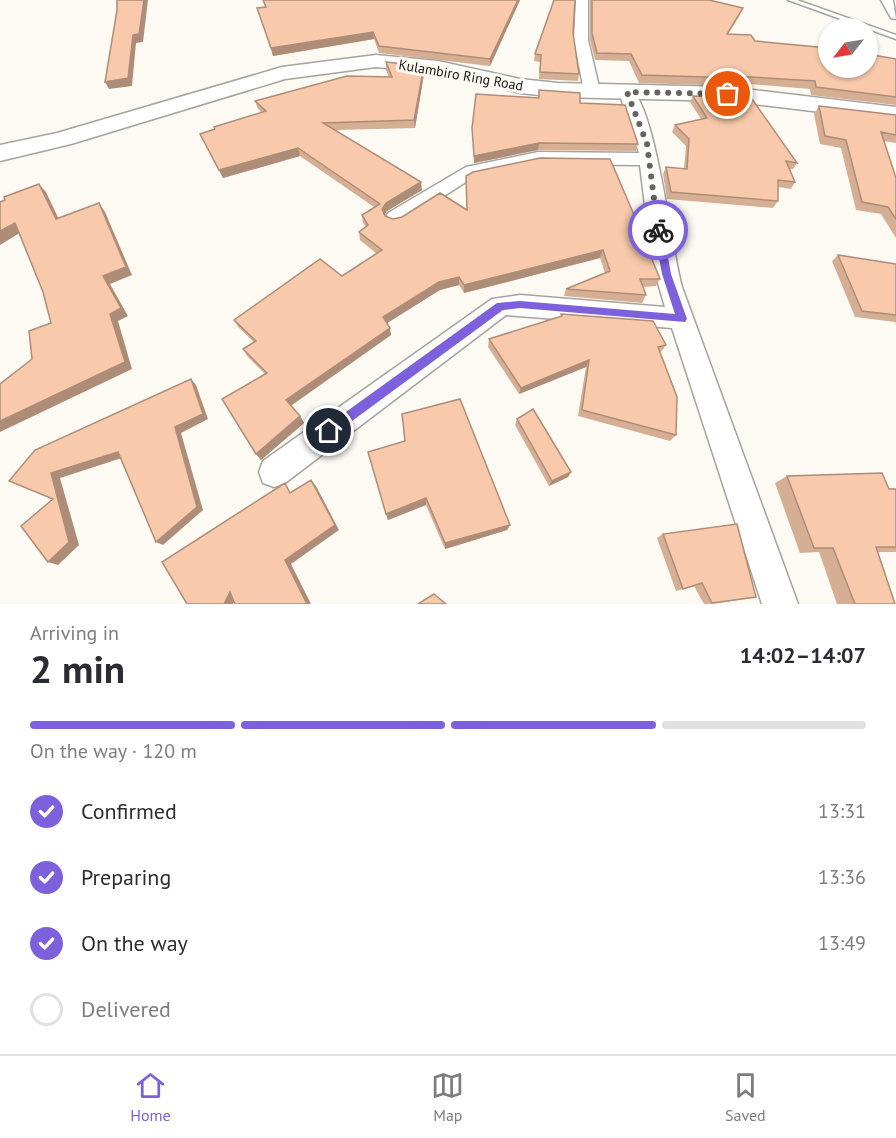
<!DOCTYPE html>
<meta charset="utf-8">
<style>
:root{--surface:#fff;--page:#f2f2f3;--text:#2b2b33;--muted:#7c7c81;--line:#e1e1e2;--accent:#7d61dc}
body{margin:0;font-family:"PT Sans",sans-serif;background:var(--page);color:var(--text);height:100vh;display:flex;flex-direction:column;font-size:22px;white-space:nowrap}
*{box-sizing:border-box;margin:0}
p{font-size:20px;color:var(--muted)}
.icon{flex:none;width:33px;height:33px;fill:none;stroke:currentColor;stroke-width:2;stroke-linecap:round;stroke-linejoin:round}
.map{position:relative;height:604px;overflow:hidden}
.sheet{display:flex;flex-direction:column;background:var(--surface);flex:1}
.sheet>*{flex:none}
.needle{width:39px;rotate:239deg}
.buttons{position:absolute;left:818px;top:18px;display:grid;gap:12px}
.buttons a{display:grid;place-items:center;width:60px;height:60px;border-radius:50%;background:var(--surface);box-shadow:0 2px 4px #0004;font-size:30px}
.pin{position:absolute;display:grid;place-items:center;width:51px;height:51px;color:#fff;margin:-26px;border:3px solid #fff;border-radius:50%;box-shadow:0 2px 6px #0007}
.courier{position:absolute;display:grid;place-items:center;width:60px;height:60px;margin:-30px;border:4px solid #7d61dc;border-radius:50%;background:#fff;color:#222;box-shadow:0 2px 8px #0007}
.summary em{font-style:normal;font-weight:800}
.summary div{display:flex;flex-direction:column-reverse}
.summary{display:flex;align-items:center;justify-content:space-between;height:102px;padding:0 30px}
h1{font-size:39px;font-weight:800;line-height:45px}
.bar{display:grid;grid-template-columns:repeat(4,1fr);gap:9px 6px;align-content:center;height:72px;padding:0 30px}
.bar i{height:8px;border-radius:4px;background:var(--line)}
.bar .current{background:var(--accent)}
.bar p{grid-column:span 4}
ol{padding:0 30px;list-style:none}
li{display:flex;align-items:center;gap:18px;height:66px}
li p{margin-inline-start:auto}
li .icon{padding:6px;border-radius:50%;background:var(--accent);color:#fff;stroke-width:4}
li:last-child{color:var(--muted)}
li i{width:33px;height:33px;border:3px solid var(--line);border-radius:50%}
.dock{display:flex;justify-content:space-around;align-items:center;height:84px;border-top:2px solid var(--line);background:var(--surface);font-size:16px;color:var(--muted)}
.dock a{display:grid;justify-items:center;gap:3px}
.dock .current{color:var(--accent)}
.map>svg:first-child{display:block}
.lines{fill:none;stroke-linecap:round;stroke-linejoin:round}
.lane-casing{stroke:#a5a39e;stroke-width:3}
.street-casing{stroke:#a5a39e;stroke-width:3}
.secondary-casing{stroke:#a5a39e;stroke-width:3}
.lane{fill:#fff;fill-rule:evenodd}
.street{fill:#fff;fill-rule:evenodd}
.secondary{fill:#fff;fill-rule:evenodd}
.wall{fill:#d5ae93}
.shaded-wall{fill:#ae8d78}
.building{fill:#f8caab;stroke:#ae8d78;stroke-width:1.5}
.route{fill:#7d61dc}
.done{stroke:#666461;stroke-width:6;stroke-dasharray:0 10.8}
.labels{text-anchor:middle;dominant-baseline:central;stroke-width:6;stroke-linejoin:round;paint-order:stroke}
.far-street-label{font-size:14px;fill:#151412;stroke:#fdfaf4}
</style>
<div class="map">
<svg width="896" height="604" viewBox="0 0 896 604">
<rect width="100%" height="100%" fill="#fdfaf4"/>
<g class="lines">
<g class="lane-casing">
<path id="lane" d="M788 0H797L896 35V39Z"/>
</g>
<g class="street-casing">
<path id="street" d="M576 0H588V40L600 91 592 96 584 91 574 40Z
M881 0H893L896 19 891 18Z
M627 87C655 94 672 255 682 287L798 604H762L672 328 506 315 285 483 274 487 263 483 259 472 263 461 492 299 520 295 665 307 652 262 640 165 538 164 472 178 402 223 395 225 388 223 385 218 388 213 466 167 538 152 639 153 619 92Z"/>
</g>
<g class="secondary-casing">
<path id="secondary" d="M376 55 438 61 520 79 558 83 728 87 896 107V121L728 101 558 97 520 93 438 73 376 67 285 79 71 144 0 161V145L57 133 282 67Z"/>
</g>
<use href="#lane" class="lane"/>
<use href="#street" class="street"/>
<use href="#secondary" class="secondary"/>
</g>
<path class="wall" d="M263 0H520L490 66 379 53 374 39 273 56 257 8 265 7Z
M590 0H709L740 15 728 34 755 41 896 59V105L811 95 810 89 736 83 735 86 639 83 629 61 595 60 590 40Z
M573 33 579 74 578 81 539 79 540 62 534 61 535 54Z
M386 62 424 66V74L415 128 336 130 422 190 387 211 384 215 385 216 393 219 467 210 466 176 640 248 660 279 656 286 643 287 646 295 642 303 564 296 566 289 605 273 600 258 464 293 459 285 440 290 387 323 391 335 291 406 300 416 304 423 261 460 256 454 265 374 247 356 243 349 254 342 238 327 234 320 342 276 377 254 360 240 359 232 366 227 363 223 362 215 374 207 300 156 223 178 200 134 262 113 258 109 255 101 389 77 386 70Z
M539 90 580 103 638 144 636 151 538 150 474 163 472 128 538 98Z
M693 96 797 163 793 169H790L795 182 791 189 778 187V201L773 208 667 199 663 174 666 167 684 169 686 146 672 132 675 125 701 119 690 102Z
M819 106 896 115V143L884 141 896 178V238L881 214 856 210 841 148 820 144 814 114Z
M838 255 896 264V324L895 322 855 317 832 261Z
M561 314 666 345 660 353 676 435 670 441 578 416 586 367 519 394 488 347 489 339 560 317Z
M517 419 571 472 568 477 549 486 515 425Z
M368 452 510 525 507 530 445 549 426 505 388 520Z
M787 476 896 489V552H878L895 604H837L819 552 800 553 775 483Z
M663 534 756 597 713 604H704L694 586 676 591 657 538Z"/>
<path class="shaded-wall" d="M144 0H148L143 42 136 43 132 86 109 89 105 82 133 35Z
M518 0H520L490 66V59Z
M373 32 374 39 273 56 271 48Z
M424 66V74L415 128 414 120Z
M539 143 538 150 474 163V156Z
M298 148 300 156 223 178 219 170Z
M421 182 422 190 387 211 383 217 382 209 386 203Z
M39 184 46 192 63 228 56 219Z
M99 203 105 212 132 275 110 284 128 316 118 321 132 369 0 432V421L110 314 103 276Z
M15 223 23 231 0 245V231Z
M603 250 600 258 464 293V285Z
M459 277V285L440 290 384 325 383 317 439 282Z
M390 328 391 335 290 406 286 400Z
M589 360 586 367 519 394 521 388Z
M191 379 196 385 208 419 181 433 203 510 163 545 156 542 175 427Z
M300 416 304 423 261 460 256 454Z
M118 452 125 457 60 478 79 545 58 565 48 562 69 542 51 473Z
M571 472 568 477 549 486 552 481Z
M311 480 316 486 339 530 291 564 311 604H307L285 560Z
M426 498V505L388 520 386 514Z
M510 525 507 530 445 549V543Z
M230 592 238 594 233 604H224Z"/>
<path class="building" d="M117 0H144L139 34 133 35 128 78 105 82 117 10Z
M263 0H518L490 59 379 46 373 32 271 48 257 8 266 7Z
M554 0H575L573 33 579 74 540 72 541 55 535 54Z
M592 0H709L743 8 727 34 751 35 755 41 828 48V68H867V54L896 59V97L816 87 815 81 736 76 738 78 642 75 631 54 597 53 592 33Z
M386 62 424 66 414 120 323 123 421 182 386 203 382 209 385 216 393 219 402 217 440 193 467 210 466 176 473 172 540 158 610 159 635 217H640V248L647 247 660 279H640L646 295 566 289 610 271 603 250 464 285 459 277 439 282 383 317 390 328 286 400 300 416 256 454 222 399 267 373 243 349 256 341 234 320 320 259 342 276 382 250 359 232 368 225 362 215 380 204 298 148 219 170 200 134 215 129 214 127 266 111 255 101 347 76 392 77Z
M539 90 580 93V103L625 105 638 144 539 143 474 156 472 128 476 94 539 98Z
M693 96 752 99 797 163 786 161 795 182 778 180V201L671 192 666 167 687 169 689 139 675 125 707 118Z
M819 106 896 115V135L881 132 896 178V219L888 207 862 202 846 140 825 136Z
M39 184 56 219 99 203 126 267 103 276 121 308 110 314 125 362 0 421V384L32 359 29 331 51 323 43 292 15 223 0 231V202L5 200 4 197Z
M838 255 896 264V315L862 311Z
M561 314 653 321 666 345 658 347 677 397 676 435 582 410 589 360 521 388 489 339 562 316Z
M191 379 203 414 175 427 197 507 156 542 118 452 51 473 69 542 48 562 21 526 53 499 9 481 35 450Z
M460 399 510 525 445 543 426 498 386 514 368 452 405 441 402 414Z
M533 409 571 472 552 481 517 419Z
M882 473 889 489H896V547H876L895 604H855L833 548H814L787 476Z
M311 480 335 525 285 560 307 604H235L230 592 224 604H187L162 562 285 483 290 493Z
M737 524 756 597 712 603 702 583 683 589 663 534Z
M434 594 446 604H418Z"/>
<path class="route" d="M658 227 663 230 671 274 687 319 685 322 520 308 503 310 333 435H325V427L497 303 520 301 675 314 662 274 654 230Z"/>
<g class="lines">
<path class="done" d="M658 230 647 144 627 92 728 94"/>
</g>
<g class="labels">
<g class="far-street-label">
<text transform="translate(461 75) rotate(10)">Kulambiro Ring Road</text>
</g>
</g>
</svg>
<div class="buttons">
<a><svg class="needle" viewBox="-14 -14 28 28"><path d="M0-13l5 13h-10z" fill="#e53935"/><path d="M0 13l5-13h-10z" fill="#7c7c81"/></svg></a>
</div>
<div class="pin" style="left:728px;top:94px;background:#ea580c"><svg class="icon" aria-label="bag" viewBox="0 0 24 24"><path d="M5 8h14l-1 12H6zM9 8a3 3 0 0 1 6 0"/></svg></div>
<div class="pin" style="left:329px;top:431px;background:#1f2937"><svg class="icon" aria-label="home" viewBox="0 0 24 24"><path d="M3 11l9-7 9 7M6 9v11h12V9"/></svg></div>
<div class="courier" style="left:658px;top:230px"><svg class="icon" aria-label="bike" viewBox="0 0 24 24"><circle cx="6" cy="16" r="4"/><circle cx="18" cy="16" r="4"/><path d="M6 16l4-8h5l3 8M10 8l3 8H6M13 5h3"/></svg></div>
</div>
<section class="sheet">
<div class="summary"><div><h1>2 min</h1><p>Arriving in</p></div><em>14:02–14:07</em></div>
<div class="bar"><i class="current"></i><i class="current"></i><i class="current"></i><i></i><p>On the way · 120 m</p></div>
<ol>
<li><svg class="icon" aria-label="check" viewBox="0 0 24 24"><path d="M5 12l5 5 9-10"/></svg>Confirmed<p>13:31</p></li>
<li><svg class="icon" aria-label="check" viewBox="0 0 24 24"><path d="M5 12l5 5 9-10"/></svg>Preparing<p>13:36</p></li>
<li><svg class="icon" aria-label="check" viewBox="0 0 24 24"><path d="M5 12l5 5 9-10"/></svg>On the way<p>13:49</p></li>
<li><i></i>Delivered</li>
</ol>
</section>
<nav class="dock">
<a class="current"><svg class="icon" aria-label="home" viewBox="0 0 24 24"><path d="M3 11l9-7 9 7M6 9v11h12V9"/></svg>Home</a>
<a><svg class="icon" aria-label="map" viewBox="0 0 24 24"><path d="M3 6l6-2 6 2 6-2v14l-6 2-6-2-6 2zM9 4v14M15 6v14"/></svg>Map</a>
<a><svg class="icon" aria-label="saved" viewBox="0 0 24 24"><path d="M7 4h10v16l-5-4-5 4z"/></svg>Saved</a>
</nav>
